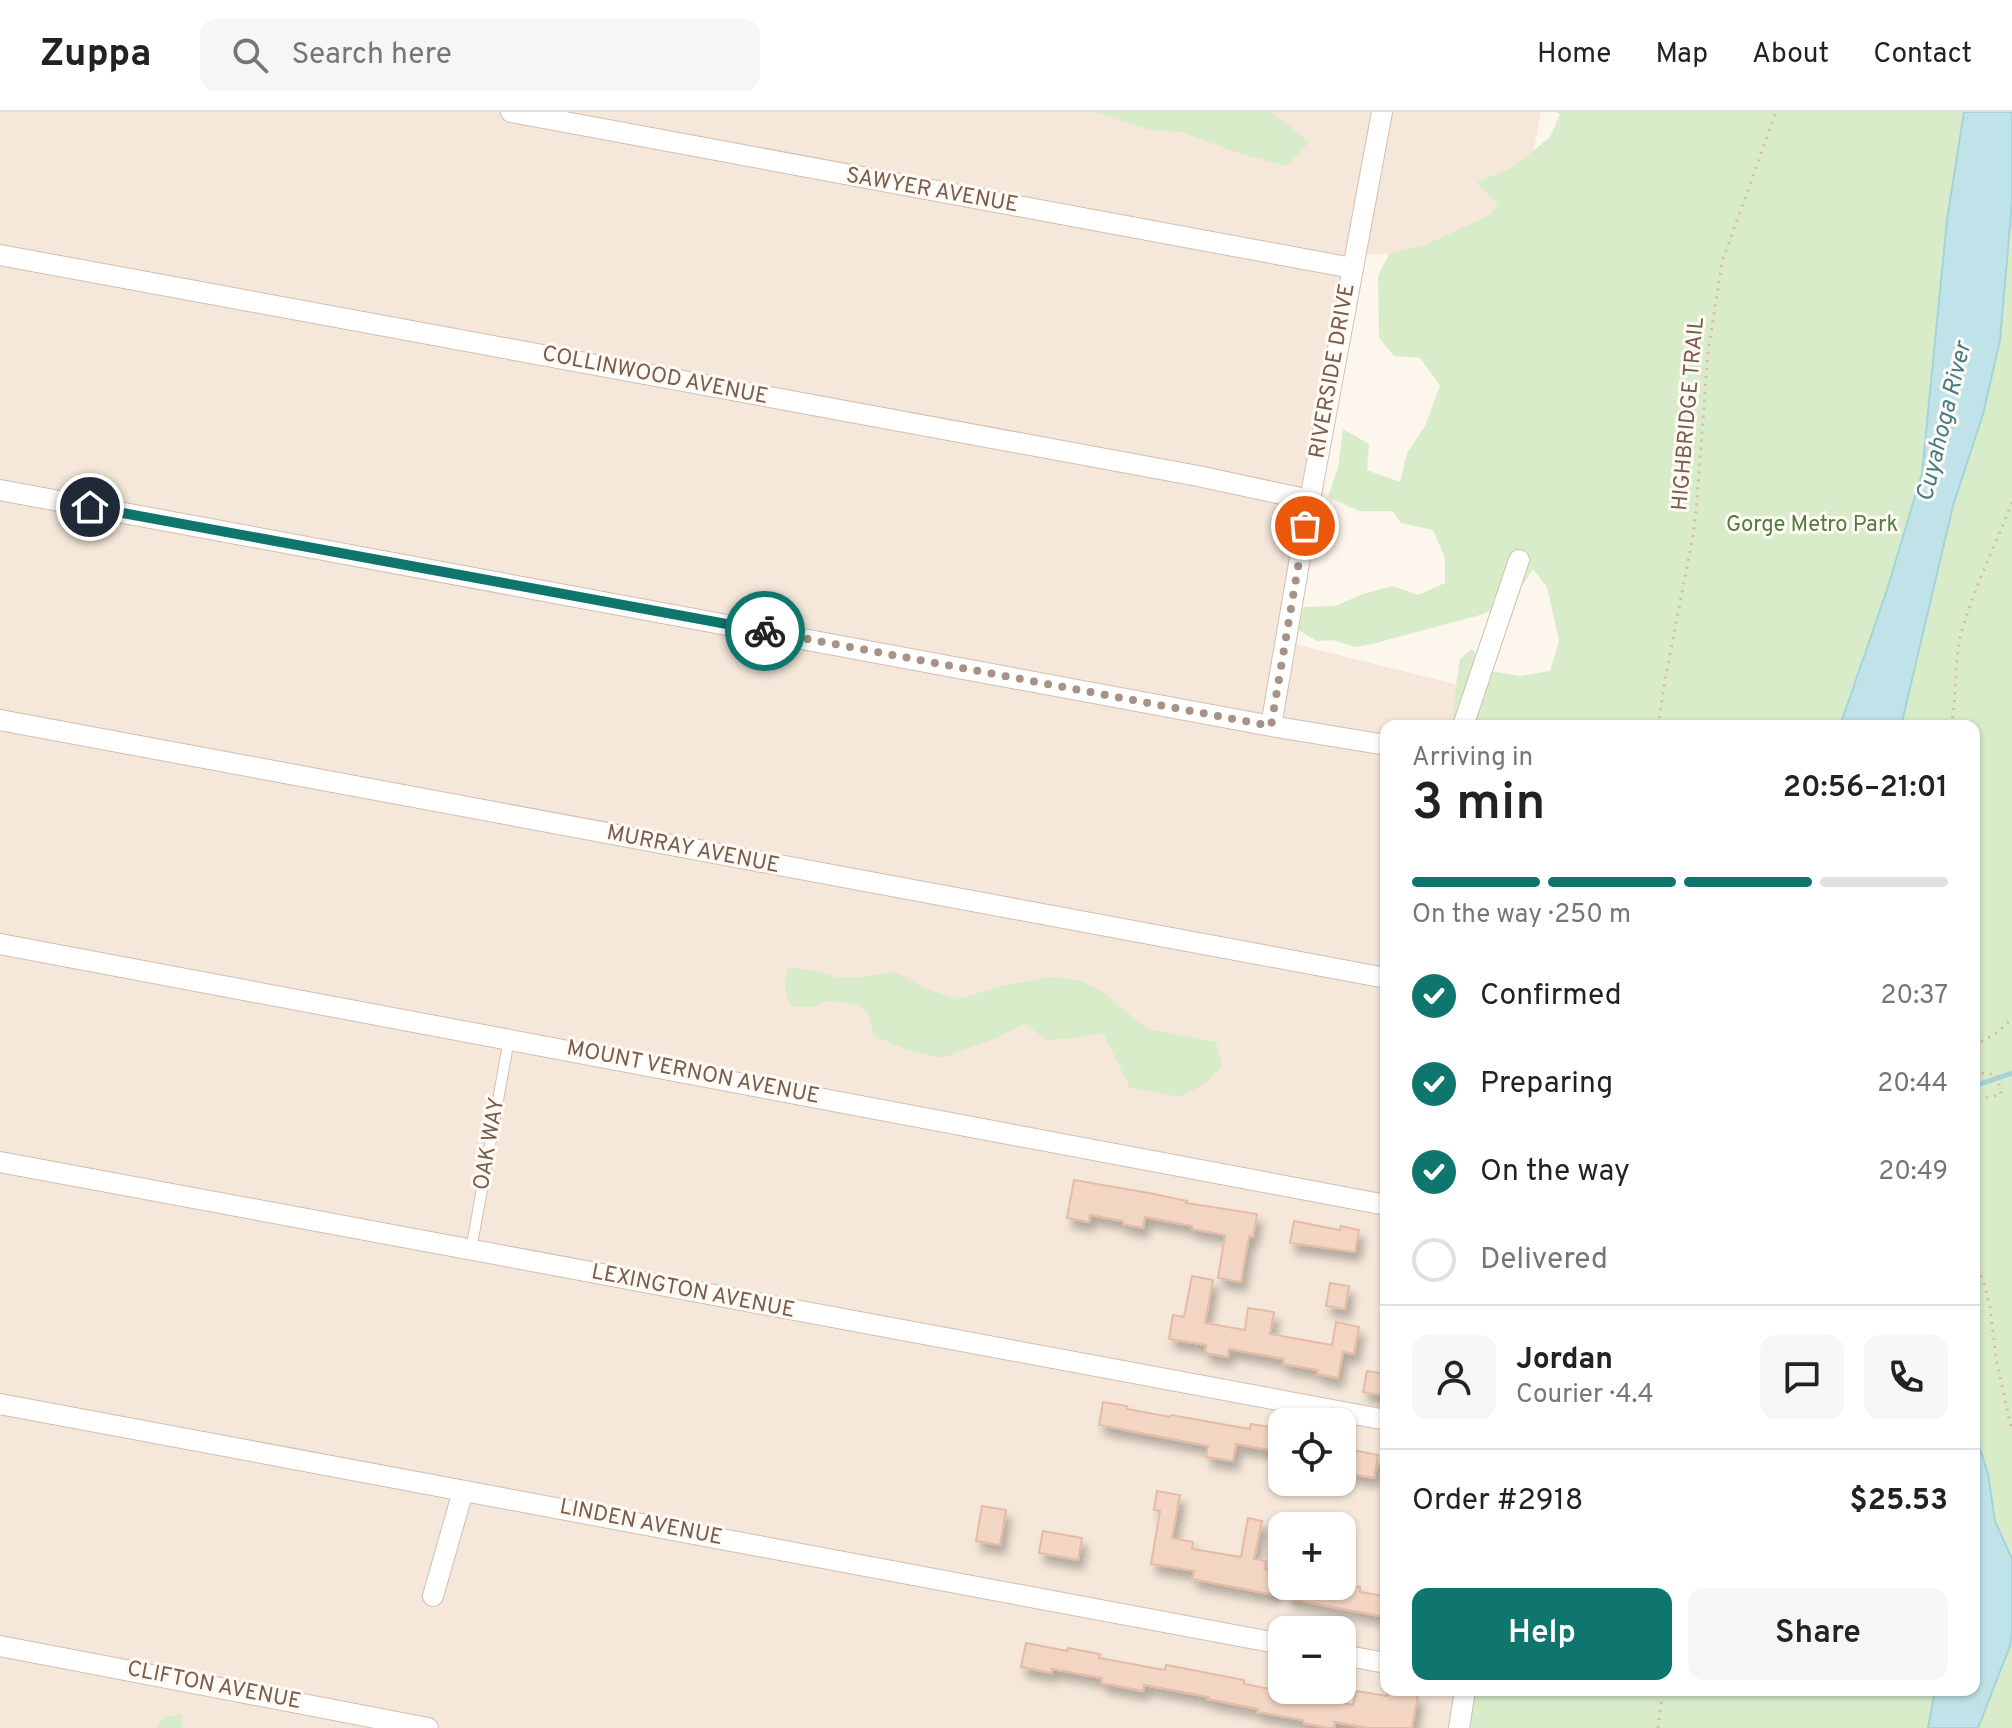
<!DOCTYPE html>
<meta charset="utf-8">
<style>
:root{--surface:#fff;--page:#f6f6f6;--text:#222;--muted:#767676;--line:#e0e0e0;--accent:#0f766e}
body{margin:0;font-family:Overpass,sans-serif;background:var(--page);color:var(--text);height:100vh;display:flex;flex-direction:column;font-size:30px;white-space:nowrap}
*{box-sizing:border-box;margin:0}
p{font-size:26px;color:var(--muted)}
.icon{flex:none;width:44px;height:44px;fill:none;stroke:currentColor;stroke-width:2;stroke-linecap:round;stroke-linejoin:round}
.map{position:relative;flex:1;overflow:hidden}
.details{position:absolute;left:1380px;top:608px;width:600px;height:976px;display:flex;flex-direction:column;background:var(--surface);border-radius:16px;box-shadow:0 2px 6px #0004}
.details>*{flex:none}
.controls{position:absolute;left:1268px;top:1296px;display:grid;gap:16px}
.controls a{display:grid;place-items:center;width:88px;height:88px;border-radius:16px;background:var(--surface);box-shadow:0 2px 6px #0004;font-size:40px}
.pin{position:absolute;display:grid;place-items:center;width:68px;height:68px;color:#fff;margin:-34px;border:4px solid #fff;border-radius:50%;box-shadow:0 2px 8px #0007}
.courier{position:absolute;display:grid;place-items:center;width:80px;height:80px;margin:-40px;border:6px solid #0f766e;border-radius:50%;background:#fff;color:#222;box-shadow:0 2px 10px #0007}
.overview em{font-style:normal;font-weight:600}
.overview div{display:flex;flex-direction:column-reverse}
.overview{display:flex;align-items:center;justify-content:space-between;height:136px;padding:0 32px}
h1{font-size:52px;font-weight:600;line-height:60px}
.bar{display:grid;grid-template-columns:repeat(4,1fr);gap:12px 8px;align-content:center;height:96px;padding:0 32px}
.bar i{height:10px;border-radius:6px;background:var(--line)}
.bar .selected{background:var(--accent)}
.bar p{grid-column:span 4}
.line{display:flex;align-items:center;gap:20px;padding:0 32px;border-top:2px solid var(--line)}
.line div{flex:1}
.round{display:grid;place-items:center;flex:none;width:84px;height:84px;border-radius:16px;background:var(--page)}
ol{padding:0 32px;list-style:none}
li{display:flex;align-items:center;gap:24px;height:88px}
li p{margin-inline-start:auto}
li .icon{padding:8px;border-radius:50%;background:var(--accent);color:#fff;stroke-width:4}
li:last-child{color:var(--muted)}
li i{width:44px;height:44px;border:4px solid var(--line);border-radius:50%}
.button{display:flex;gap:16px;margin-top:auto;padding:16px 32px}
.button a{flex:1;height:92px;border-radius:16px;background:var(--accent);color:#fff;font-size:32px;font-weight:600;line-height:92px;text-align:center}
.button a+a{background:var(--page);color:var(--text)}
header{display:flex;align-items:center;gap:48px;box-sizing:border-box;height:112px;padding:0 40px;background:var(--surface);border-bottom:2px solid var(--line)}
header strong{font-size:38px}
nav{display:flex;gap:44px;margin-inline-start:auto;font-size:28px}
.search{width:560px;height:72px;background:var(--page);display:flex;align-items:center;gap:20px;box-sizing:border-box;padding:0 28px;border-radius:16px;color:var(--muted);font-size:30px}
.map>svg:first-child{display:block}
.residential{fill:#f5e8da;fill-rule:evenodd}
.green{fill:#d8ecc9}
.water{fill:#bfe3e8;stroke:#a5d3da;stroke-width:2}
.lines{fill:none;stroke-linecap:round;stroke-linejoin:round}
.stream{stroke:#a5d3da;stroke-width:5}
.building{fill:#f3d5c3;stroke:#e6bba3;stroke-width:2;filter:url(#shadow)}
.lane-casing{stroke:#d1beb0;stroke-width:12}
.street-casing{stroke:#d1beb0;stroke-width:22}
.path{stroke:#d9b8a5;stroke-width:3;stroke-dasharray:2 6;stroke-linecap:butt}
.lane{stroke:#fff;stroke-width:10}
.street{stroke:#fff;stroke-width:20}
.done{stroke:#a89285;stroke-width:8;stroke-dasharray:0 14.4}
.route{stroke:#0f766e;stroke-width:10}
.labels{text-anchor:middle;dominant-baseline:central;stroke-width:6;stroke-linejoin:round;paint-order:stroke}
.street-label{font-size:22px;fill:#7a5c4d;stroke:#fffaf3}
.park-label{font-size:22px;fill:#537a41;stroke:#fffaf3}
.water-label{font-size:24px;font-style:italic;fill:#437c86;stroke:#fffaf3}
</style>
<header>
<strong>Zuppa</strong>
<div class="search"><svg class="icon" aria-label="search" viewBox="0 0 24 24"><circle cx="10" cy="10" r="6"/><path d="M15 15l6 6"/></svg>Search here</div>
<nav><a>Home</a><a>Map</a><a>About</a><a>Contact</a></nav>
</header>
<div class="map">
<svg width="2012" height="1616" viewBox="0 0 2012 1616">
<defs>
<filter id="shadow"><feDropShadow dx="5" dy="9" stdDeviation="4" flood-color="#0004"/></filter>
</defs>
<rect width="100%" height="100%" fill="#fdf6ec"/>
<path class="residential" d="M0 0H1541L1530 57 1491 102 1427 132 1389 142 1355 143 1286 530 1475 577 1463 614H1386V1578H1466L1459 1616H0ZM1282 1310H1342V1370H1282ZM1282 1414H1342V1474H1282ZM1282 1518H1342V1578H1282Z"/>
<path class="green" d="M1093 0H1272L1309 30 1287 54 1241 42 1181 20 1150 18Z
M1556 0H2012V1616H1466L1474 1578H1974V614H1458L1453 608 1456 573 1460 547 1472 537 1491 559 1520 564 1550 559 1559 529 1547 475 1533 457 1511 491 1480 503 1376 531 1356 535 1332 528 1317 529 1297 517 1304 495 1335 494 1363 482 1392 474 1418 483 1445 471V446L1433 418 1401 411 1393 399H1359L1328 385 1338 356 1343 317 1369 332 1367 358 1400 370 1407 341 1425 314 1440 274 1420 246 1394 244 1379 226 1378 164 1389 142 1427 132 1491 102 1498 93 1477 70 1512 56 1550 25 1560 2Z
M789 855 811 858 836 865H860L896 860 919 873 956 888 1001 874 1050 865 1078 868 1103 880 1147 917 1216 930 1222 953 1207 970 1181 985 1130 976 1103 921 1082 925 1048 928 1024 912 996 926 942 946 906 937 874 924 868 901 858 892 826 889 814 895H793C783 882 783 870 789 855Z
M183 1602 182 1616H156L164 1605Z"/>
<path class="water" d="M1964 0H2012V91L2000 228 1983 302 1953 394 1901 614H1840L1887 478 1922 361 1947 108Z
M1974 1318 1988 1362 1995 1409 2012 1447V1522L2010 1534 1978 1616H1928L1935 1578H1974Z"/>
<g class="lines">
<path class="stream" d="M1974 974 2012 961"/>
</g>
<path class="building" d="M1074 1068 1149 1081 1187 1089 1186 1091 1257 1102 1253 1125 1249 1124 1241 1170 1218 1166 1225 1123 1192 1117V1114L1145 1105 1143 1116 1123 1112V1109L1090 1103 1089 1110 1067 1106Z
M1294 1109 1340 1118 1341 1114 1359 1118 1355 1140 1290 1131Z
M1192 1164 1213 1168 1205 1211 1245 1218 1248 1196 1274 1200 1270 1222 1332 1233 1336 1210 1359 1215 1354 1242 1343 1240 1338 1266 1317 1262 1318 1258 1283 1252 1284 1247 1229 1237 1228 1245 1205 1241 1206 1233 1169 1227 1173 1203 1184 1205Z
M1330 1171 1349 1174 1345 1197 1326 1194Z
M1367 1259 1386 1262V1284L1363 1280Z
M1103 1290 1127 1294V1297L1170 1305 1171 1303 1250 1317 1251 1312 1282 1317V1340L1236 1332 1233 1349 1206 1345 1208 1334 1099 1313Z
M1352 1338 1378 1343 1374 1366 1347 1361Z
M1157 1379 1180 1383 1172 1426 1193 1430 1192 1437 1241 1445 1248 1406 1262 1409 1254 1447 1266 1449 1265 1457 1279 1460 1275 1483 1192 1467 1194 1459 1151 1452 1160 1399 1154 1398Z
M982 1394 1006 1398 1000 1433 976 1429Z
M1043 1419 1082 1426 1078 1448 1039 1441Z
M1342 1472 1360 1475V1480L1384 1484 1380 1504 1285 1486 1287 1474H1342Z
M1026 1531 1067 1539 1068 1536 1100 1542 1099 1546 1165 1558 1166 1553 1244 1568V1572L1353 1593 1356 1579 1387 1584 1388 1578 1418 1583 1412 1616H1367L1335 1610 1334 1616H1328L1303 1611V1608L1257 1600 1258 1597 1208 1587 1209 1585 1144 1573 1143 1579 1101 1571 1102 1566 1052 1557V1561L1021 1555Z"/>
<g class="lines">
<g class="lane-casing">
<path id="lane" d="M471 1138 509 927"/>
</g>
<g class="street-casing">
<path id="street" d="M511 0 1352 156
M0 143 1198 364 1310 388
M0 378 1271 614 1386 633
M0 608 1386 866
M1271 614 1310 388 1382 0
M1463 614 1519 448
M0 832 1386 1093
M0 1050 1386 1308
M0 1292 1282 1532
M433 1484 463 1379
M0 1534 428 1616
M1342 1543 1386 1551
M1459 1616 1465 1578"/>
</g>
<path class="path" d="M1658 614 1665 568 1693 424 1697 388 1708 240 1722 150 1776 0
M1951 614C1957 585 1954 555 1960 526 1972 479 1995 435 2012 390
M1974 933 1994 923 2012 907
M1974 960 1997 963 2001 982 1974 989
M1974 1149 1984 1171 1990 1195 1996 1246 2012 1320
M1658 1616 1663 1578"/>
<use href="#lane" class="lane"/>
<use href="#street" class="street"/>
</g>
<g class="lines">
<path class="done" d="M765 519 1271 614 1305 414"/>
<path class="route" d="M90 395 765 519"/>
</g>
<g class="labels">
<g class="street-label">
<text transform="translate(932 79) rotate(10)">SAWYER AVENUE</text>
<text transform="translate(1333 259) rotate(-80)">RIVERSIDE DRIVE</text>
<text transform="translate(655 264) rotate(11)">COLLINWOOD AVENUE</text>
<text transform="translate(1689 302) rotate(-85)">HIGHBRIDGE TRAIL</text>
<text transform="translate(693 738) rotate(11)">MURRAY AVENUE</text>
<text transform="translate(693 961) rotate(11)">MOUNT VERNON AVENUE</text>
<text transform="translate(490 1032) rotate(-80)">OAK WAY</text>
<text transform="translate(693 1180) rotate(11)">LEXINGTON AVENUE</text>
<text transform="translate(641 1411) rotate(11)">LINDEN AVENUE</text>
<text transform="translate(214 1574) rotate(11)">CLIFTON AVENUE</text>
</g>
<g class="park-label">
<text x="1812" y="413">Gorge Metro Park</text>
</g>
<g class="water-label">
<text transform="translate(1945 310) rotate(-76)">Cuyahoga River</text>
</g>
</g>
</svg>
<div class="controls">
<a><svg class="icon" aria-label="locate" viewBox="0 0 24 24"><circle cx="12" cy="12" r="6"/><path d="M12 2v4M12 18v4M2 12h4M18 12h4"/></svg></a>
<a>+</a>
<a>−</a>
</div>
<div class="pin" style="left:1305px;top:414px;background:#ea580c"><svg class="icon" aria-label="bag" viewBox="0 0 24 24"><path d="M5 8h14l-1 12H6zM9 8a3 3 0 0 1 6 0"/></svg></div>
<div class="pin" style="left:90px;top:395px;background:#1f2937"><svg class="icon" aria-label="home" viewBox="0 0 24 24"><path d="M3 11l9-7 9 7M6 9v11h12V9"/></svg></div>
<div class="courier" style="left:765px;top:519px"><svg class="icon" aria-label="bike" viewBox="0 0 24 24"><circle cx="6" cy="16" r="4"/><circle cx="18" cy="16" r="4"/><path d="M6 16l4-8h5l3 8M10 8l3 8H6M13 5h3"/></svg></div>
<section class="details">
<div class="overview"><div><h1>3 min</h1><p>Arriving in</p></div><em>20:56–21:01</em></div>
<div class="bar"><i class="selected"></i><i class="selected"></i><i class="selected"></i><i></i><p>On the way · 250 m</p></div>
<ol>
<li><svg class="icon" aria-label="check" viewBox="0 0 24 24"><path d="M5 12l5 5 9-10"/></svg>Confirmed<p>20:37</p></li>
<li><svg class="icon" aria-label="check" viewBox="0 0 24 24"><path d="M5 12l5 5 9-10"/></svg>Preparing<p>20:44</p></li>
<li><svg class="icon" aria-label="check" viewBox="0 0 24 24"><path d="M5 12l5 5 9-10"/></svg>On the way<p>20:49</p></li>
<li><i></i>Delivered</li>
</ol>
<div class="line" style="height:144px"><a class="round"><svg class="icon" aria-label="person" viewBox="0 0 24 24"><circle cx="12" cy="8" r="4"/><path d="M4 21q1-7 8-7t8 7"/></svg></a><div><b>Jordan</b><p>Courier · 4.4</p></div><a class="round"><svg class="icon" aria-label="chat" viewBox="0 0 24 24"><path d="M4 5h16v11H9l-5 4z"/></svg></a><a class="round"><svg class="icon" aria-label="phone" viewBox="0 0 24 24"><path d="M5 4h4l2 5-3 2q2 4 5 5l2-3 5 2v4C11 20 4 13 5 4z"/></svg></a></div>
<div class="line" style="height:104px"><div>Order #2918</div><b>$25.53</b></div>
<div class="button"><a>Help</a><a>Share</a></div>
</section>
</div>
